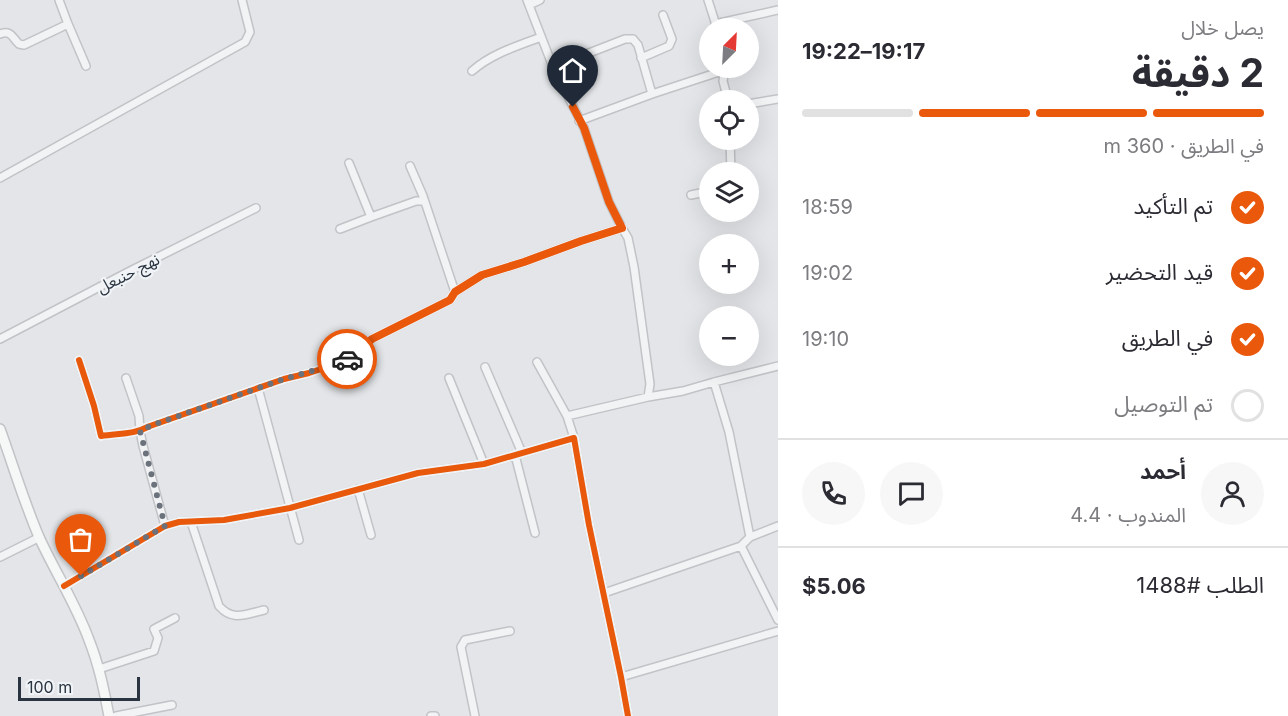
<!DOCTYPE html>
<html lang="ar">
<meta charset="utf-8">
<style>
:root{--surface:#fff;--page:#f7f7f7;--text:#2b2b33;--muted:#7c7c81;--line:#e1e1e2;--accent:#ea580c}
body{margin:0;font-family:Inter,"Noto Sans Arabic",sans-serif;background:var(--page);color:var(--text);direction:rtl;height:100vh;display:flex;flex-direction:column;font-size:22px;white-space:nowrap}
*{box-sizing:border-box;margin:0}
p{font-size:20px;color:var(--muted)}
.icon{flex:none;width:33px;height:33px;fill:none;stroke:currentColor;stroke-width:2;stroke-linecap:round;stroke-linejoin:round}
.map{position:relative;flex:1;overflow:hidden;direction:ltr}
.panel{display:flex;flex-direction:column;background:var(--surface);width:510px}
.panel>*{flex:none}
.needle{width:39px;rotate:24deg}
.controls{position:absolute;left:699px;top:18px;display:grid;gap:12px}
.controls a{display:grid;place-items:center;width:60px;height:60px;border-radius:50%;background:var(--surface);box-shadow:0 6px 24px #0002;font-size:30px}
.scale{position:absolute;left:18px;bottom:15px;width:122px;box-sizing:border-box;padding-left:6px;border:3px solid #2a3441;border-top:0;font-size:16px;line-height:21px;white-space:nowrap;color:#2a3441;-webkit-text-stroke:4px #f1f4f7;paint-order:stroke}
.pin{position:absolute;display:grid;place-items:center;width:51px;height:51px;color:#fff;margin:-62px -26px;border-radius:50% 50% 50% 0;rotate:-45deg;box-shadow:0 0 6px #0007}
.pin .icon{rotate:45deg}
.courier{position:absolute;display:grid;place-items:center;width:60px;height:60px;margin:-30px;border:4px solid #ea580c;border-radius:50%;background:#fff;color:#222;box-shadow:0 2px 8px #0007}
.headline em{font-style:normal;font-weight:700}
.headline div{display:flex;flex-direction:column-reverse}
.headline{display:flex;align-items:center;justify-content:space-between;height:102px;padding:0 24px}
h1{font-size:39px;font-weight:700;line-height:45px}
.bar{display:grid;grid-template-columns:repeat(4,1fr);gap:9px 6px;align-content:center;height:72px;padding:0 24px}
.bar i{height:8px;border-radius:4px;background:var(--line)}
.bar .current{background:var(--accent)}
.bar p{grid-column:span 4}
.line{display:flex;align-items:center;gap:15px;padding:0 24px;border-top:2px solid var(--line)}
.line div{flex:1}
.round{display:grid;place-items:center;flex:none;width:63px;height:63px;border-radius:32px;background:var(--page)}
ol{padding:0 24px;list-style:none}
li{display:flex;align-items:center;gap:18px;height:66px}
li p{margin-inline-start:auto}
li .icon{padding:6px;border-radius:50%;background:var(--accent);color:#fff;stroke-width:4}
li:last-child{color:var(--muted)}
li i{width:33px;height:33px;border:3px solid var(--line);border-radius:50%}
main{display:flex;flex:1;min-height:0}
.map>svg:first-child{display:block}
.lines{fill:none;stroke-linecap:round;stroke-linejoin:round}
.street-casing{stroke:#c1c3c6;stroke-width:10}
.secondary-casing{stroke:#c1c3c6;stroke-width:12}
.street{stroke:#f2f3f5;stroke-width:7}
.secondary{stroke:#f6f7f7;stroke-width:9}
.cycleway-casing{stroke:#f1f4f7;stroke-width:10}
.cycleway{stroke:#e8590c;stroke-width:6}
.done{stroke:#6b727b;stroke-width:6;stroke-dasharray:0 10.8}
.route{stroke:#ea580c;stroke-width:8}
.labels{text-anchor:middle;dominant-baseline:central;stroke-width:4.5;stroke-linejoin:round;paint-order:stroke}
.street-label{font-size:16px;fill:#2a3441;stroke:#f1f4f7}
</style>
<main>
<section class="panel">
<div class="headline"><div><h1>2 دقيقة</h1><p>يصل خلال</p></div><em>19:17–19:22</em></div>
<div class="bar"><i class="current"></i><i class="current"></i><i class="current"></i><i></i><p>في الطريق · 360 m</p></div>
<ol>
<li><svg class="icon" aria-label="check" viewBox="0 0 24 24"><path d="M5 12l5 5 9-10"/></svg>تم التأكيد<p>18:59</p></li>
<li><svg class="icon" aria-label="check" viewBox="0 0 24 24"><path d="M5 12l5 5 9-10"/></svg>قيد التحضير<p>19:02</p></li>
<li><svg class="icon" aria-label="check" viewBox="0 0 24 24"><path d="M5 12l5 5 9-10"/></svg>في الطريق<p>19:10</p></li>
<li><i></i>تم التوصيل</li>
</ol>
<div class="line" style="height:108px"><a class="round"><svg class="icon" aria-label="person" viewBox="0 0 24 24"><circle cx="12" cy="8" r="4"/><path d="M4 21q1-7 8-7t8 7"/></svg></a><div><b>أحمد</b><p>المندوب · 4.4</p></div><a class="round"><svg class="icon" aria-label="chat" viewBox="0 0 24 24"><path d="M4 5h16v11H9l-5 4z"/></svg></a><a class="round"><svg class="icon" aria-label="phone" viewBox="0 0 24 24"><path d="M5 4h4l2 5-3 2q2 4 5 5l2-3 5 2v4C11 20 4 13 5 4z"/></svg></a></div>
<div class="line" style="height:78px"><div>الطلب #1488</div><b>$5.06</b></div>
</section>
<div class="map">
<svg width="778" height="716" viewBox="0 0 778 716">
<rect width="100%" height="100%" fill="#e3e5e8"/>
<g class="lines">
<g class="street-casing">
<path id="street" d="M59 0 68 24 86 66
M527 0 553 67 584 128 609 202 622 228 628 238 634 267 650 384 648 397 567 416
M708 0 717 28
M529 5 540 0
M715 24 778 10
M0 34C11 30 12 37 19 44L24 45 68 24
M641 58 669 46 672 39 663 15
M553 67 625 39H633L638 45 652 94
M725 68 723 81 728 100
M472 71C491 54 517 46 541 37
M748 104 778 99
M579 121 652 94 725 70
M730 140 731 172
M349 163 371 217 416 201H424
M410 166 423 196 455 292
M0 178 245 42 250 32 242 0
M691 195 710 191
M340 229 371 217
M0 339 130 271 256 208
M79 360 94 406 101 436C119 433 133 435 150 426L284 379 309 373 342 362 355 354 372 339 450 300 455 292 482 275 524 262 581 241 622 228
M537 362 567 416 574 438
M485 367 522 453
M126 378 139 416 140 431 143 446 165 526
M449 378 484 464
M714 382 778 366
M258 388 299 540
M648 397 683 391 714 382 729 432 750 537
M515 455 535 533
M358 489 371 535
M191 522 219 606C233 622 246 614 264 610
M741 546 750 537 778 526
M0 557 40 537
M64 586 165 526 179 522 224 520 290 508 418 473 484 464 574 438 589 525 621 677 628 716
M604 593 741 546 778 620
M99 669 154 651 158 638 154 629 175 618
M621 677 778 631
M116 716 172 705
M431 716H435
M475 716 461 647 465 640 510 631"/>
</g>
<g class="secondary-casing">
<path id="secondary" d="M0 429C13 465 24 502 39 537 55 572 76 604 89 640 99 665 104 690 109 716"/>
</g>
<use href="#street" class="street"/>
<use href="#secondary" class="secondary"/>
<g class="cycleway-casing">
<path id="cycleway" d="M79 360 94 406 101 436C119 433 133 435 150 426L284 379 309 373 342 362 355 354 372 339 450 300 455 292 482 275 524 262 581 241 622 228
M64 586 165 526 179 522 224 520 290 508 418 473 484 464 574 438 589 525 621 677 628 716"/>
</g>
<use href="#cycleway" class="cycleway"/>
</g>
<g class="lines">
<path class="done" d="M81 576 165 526 140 431 150 426 284 379 326 367 347 359"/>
<path class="route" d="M347 359 355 354 372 339 450 300 455 292 482 275 524 262 581 241 622 228 609 202 584 128 573 107"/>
</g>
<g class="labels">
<g class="street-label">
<text transform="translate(128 273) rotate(-27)">نهج حنبعل</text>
</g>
</g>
</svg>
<div class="controls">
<a><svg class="needle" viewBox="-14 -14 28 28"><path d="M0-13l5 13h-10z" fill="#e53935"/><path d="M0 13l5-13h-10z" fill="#7c7c81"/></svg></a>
<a><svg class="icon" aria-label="locate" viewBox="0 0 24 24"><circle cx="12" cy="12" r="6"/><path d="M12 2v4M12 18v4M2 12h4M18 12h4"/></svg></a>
<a><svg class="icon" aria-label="layers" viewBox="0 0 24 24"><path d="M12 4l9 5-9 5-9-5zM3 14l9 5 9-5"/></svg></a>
<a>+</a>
<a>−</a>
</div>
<div class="scale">100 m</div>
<div class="pin" style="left:81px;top:576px;background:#ea580c"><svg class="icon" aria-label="bag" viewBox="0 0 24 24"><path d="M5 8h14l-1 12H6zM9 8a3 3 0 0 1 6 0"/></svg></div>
<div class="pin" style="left:573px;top:107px;background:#1f2937"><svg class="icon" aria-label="home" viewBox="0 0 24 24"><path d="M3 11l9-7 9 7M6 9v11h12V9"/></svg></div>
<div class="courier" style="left:347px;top:359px"><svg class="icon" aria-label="car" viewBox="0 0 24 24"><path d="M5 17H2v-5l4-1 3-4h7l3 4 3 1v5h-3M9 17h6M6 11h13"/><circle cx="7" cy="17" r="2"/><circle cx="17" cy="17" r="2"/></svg></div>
</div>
</main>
